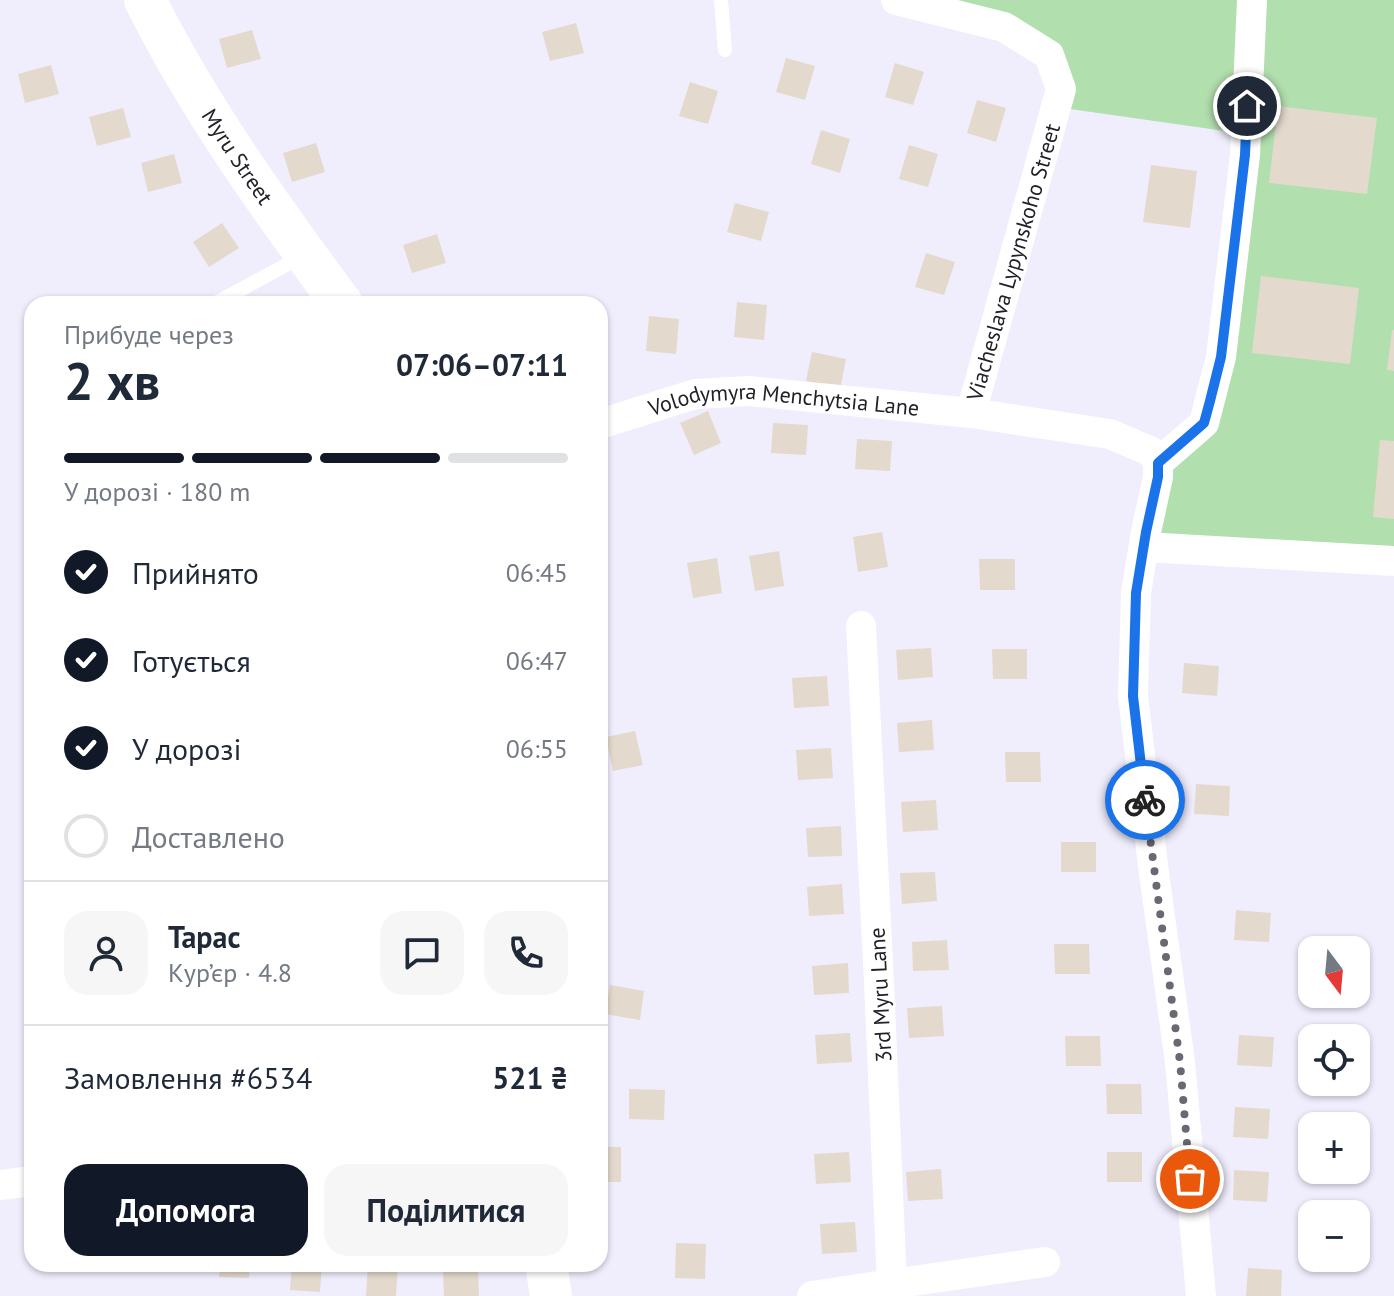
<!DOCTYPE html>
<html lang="uk">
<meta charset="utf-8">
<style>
:root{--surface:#fff;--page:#f6f6f7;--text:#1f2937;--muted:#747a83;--line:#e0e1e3;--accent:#111827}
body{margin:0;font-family:"PT Sans",sans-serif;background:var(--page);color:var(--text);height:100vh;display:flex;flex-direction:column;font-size:30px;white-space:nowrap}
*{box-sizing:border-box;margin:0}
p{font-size:26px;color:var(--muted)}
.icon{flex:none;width:44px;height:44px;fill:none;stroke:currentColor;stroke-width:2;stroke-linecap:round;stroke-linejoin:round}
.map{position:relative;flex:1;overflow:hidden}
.drawer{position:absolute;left:24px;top:296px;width:584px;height:976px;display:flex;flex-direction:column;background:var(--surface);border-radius:24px;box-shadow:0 2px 6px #0004}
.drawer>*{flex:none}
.needle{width:52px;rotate:164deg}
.fabs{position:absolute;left:1298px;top:936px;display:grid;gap:16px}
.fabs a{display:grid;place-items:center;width:72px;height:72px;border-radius:16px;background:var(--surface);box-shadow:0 2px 6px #0004;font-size:40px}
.pin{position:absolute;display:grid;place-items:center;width:68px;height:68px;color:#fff;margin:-34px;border:4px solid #fff;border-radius:50%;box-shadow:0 2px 8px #0007}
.courier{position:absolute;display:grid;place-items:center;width:80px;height:80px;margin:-40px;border:6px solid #1a73e8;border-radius:50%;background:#fff;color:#222;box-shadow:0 2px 10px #0007}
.head em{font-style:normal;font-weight:700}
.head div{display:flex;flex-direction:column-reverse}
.head{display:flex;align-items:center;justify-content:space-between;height:136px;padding:0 40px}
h1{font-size:52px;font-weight:700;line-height:60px}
.bar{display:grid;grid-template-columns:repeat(4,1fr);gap:12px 8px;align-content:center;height:96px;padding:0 40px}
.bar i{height:10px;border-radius:6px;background:var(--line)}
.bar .current{background:var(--accent)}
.bar p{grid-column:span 4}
.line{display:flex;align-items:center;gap:20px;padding:0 40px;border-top:2px solid var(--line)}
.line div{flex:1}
.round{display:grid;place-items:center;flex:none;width:84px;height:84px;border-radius:24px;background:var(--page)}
ol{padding:0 40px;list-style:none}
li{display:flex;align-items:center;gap:24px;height:88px}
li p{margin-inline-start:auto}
li .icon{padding:8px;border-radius:50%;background:var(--accent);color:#fff;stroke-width:4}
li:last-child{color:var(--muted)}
li i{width:44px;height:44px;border:4px solid var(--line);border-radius:50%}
.primary-button{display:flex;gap:16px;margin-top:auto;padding:16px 40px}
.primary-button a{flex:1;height:92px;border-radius:24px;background:var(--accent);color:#fff;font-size:32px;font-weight:700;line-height:92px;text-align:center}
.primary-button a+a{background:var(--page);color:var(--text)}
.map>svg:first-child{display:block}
.green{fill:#b2dfae}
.building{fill:#e3dacd}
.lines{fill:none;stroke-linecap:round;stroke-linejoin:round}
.lane{stroke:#fff;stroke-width:14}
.street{stroke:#fff;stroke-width:30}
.secondary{stroke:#fff;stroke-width:42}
.done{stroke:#6a6872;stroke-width:8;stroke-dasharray:0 14.4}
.route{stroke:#1a73e8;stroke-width:10}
.labels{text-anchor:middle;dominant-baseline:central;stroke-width:6;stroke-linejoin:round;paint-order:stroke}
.street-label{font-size:22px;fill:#222127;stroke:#fff}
</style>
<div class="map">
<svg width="1394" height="1296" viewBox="0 0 1394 1296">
<rect width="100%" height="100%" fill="#f0edfd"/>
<path class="green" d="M896 0H1394V561L1144 547 1158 463 1204 423 1246 134 1056 107 1048 55Z"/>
<path class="building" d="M576 23 584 53 550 61 542 32Z
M252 30 261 59 227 68 219 39Z
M786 58 815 66 805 100 776 92Z
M895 63 924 72 913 105 885 97Z
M51 65 59 94 25 103 18 74Z
M690 82 718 91 708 124 679 116Z
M977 100 1006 108 996 142 967 133Z
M1278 106 1377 118 1367 194 1269 183Z
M123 108 131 137 97 146 89 117Z
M821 130 850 139 840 173 811 164Z
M316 143 325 172 292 182 283 153Z
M909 145 938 154 928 187 899 179Z
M174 154 182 183 148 192 141 163Z
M1151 165 1197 171 1190 228 1143 222Z
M735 203 769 212 761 241 727 232Z
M222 223 239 248 209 267 193 242Z
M437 234 446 263 412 273 403 245Z
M926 253 955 262 944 295 915 287Z
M1261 276 1359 288 1350 364 1252 353Z
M737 302 767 305 764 340 734 337Z
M649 316 679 319 676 354 646 351Z
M1392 330H1394V371L1387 370Z
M812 352 846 359 840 389 806 381Z
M708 411 721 443 694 455 680 423Z
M773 423 808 425 806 455 771 453Z
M857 439 892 441 890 471 855 469Z
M1380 440 1394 441V519L1373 517Z
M882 532 888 567 858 572 853 537Z
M779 551 784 586 755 591 749 556Z
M717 558 722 593 693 598 687 563Z
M979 559H1015V590H980Z
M931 648 933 677 898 680 896 650Z
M992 649H1027V679H993Z
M1184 663 1219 666 1217 696 1182 693Z
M827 676 829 706 794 708 792 678Z
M932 720 934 750 899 752 897 723Z
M635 731 643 765 613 771 606 737Z
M831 748 833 778 798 780 796 750Z
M1005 752H1040L1041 782H1006Z
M1196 784 1230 786 1229 816 1194 814Z
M936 800 938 830 903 832 901 802Z
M841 826 842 856 808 857 806 828Z
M1061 842H1096V872H1061Z
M935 872 937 901 902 904 900 873Z
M842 884 844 914 809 916 807 887Z
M1236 910 1271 913 1269 942 1234 940Z
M947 940 949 970 913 971 912 942Z
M1054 944H1089L1090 974H1055Z
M848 963 849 993 814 995 812 966Z
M610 985 644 991 640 1020 605 1014Z
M942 1006 944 1036 909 1038 907 1008Z
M850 1033 852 1062 817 1064 815 1035Z
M1239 1035 1274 1037 1272 1067 1237 1065Z
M1065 1036H1100L1101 1066H1066Z
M1106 1084H1141L1142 1114H1107Z
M629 1089 665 1090 664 1120 629 1119Z
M1235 1107 1270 1109 1268 1139 1233 1137Z
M600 1147H621V1182H600Z
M849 1152 851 1182 816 1184 814 1154Z
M1107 1152H1142V1182H1107Z
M941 1169 943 1199 908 1201 906 1172Z
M1234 1170 1269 1172 1267 1202 1233 1200Z
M855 1222 857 1252 822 1254 820 1224Z
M676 1243 706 1244 705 1279 675 1278Z
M220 1264H250L249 1278 219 1277Z
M292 1264H322L320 1292 290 1290Z
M368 1264H398L396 1296H366Z
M478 1268 479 1296H444L443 1270Z
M1248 1268 1282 1270 1281 1296H1246Z"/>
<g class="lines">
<path class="lane" d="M721 0 725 50
M214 304 301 257"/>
<g class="street">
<path d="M896 0 1004 27 1049 55 1061 89 971 413 1110 434 1152 452 1158 463V477L1146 532 1136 593 1133 696 1154 873 1180 1062 1201 1296"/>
<path id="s1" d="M600 424 695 394 749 391 971 413"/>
<path d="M1158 463 1204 423 1221 357 1245 155 1252 0"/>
<path d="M1144 547 1394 561"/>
<path d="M0 1185 32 1181"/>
<path d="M892 1284 1045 1262"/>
<path d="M812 1296 892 1284 879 982 861 626"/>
</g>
<g class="secondary">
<path id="s2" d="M145 0C199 108 270 207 342 304"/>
<path d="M546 1264 551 1296"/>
</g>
</g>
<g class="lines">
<path class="done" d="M1145 800 1180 1062 1190 1179"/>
<path class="route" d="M1145 800 1133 696 1136 593 1146 532 1158 477V463L1204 423 1210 401 1221 357 1245 155 1247 106"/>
</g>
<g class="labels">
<g class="street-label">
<text stroke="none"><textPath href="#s2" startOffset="182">Myru Street</textPath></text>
<text transform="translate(1013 262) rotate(-74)">Viacheslava Lypynskoho Street</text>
<text stroke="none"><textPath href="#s1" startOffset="188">Volodymyra Menchytsia Lane</textPath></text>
<text transform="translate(880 995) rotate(-93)">3rd Myru Lane</text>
</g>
</g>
</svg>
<div class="fabs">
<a><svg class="needle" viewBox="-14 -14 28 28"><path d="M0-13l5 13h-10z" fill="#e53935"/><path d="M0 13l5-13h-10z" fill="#747a83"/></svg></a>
<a><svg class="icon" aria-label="locate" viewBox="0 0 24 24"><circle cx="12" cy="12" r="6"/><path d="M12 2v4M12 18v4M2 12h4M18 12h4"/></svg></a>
<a>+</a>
<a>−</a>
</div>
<div class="pin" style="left:1190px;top:1179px;background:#ea580c"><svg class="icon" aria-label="bag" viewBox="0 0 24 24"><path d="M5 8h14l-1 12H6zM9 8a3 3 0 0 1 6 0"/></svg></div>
<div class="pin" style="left:1247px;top:106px;background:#1f2937"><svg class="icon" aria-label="home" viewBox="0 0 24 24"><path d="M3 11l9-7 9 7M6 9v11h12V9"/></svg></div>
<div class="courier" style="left:1145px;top:800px"><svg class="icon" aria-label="bike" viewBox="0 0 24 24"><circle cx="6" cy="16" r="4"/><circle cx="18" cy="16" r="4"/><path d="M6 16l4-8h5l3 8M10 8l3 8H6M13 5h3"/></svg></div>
<section class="drawer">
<div class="head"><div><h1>2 хв</h1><p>Прибуде через</p></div><em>07:06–07:11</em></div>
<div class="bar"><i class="current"></i><i class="current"></i><i class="current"></i><i></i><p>У дорозі · 180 m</p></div>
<ol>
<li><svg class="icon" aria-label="check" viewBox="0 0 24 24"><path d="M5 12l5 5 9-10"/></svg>Прийнято<p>06:45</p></li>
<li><svg class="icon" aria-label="check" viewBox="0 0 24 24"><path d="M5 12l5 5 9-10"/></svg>Готується<p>06:47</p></li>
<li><svg class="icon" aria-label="check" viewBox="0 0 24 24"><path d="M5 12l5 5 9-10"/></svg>У дорозі<p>06:55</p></li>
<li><i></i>Доставлено</li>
</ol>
<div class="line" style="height:144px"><a class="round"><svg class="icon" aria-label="person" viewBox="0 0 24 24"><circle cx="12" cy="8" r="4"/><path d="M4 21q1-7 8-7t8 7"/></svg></a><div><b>Тарас</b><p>Кур’єр · 4.8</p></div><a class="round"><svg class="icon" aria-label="chat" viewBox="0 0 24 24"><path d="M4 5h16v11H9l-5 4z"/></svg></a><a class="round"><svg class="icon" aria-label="phone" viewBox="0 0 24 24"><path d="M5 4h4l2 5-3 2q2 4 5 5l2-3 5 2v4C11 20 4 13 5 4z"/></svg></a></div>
<div class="line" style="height:104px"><div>Замовлення #6534</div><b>521 ₴</b></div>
<div class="primary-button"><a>Допомога</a><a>Поділитися</a></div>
</section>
</div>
